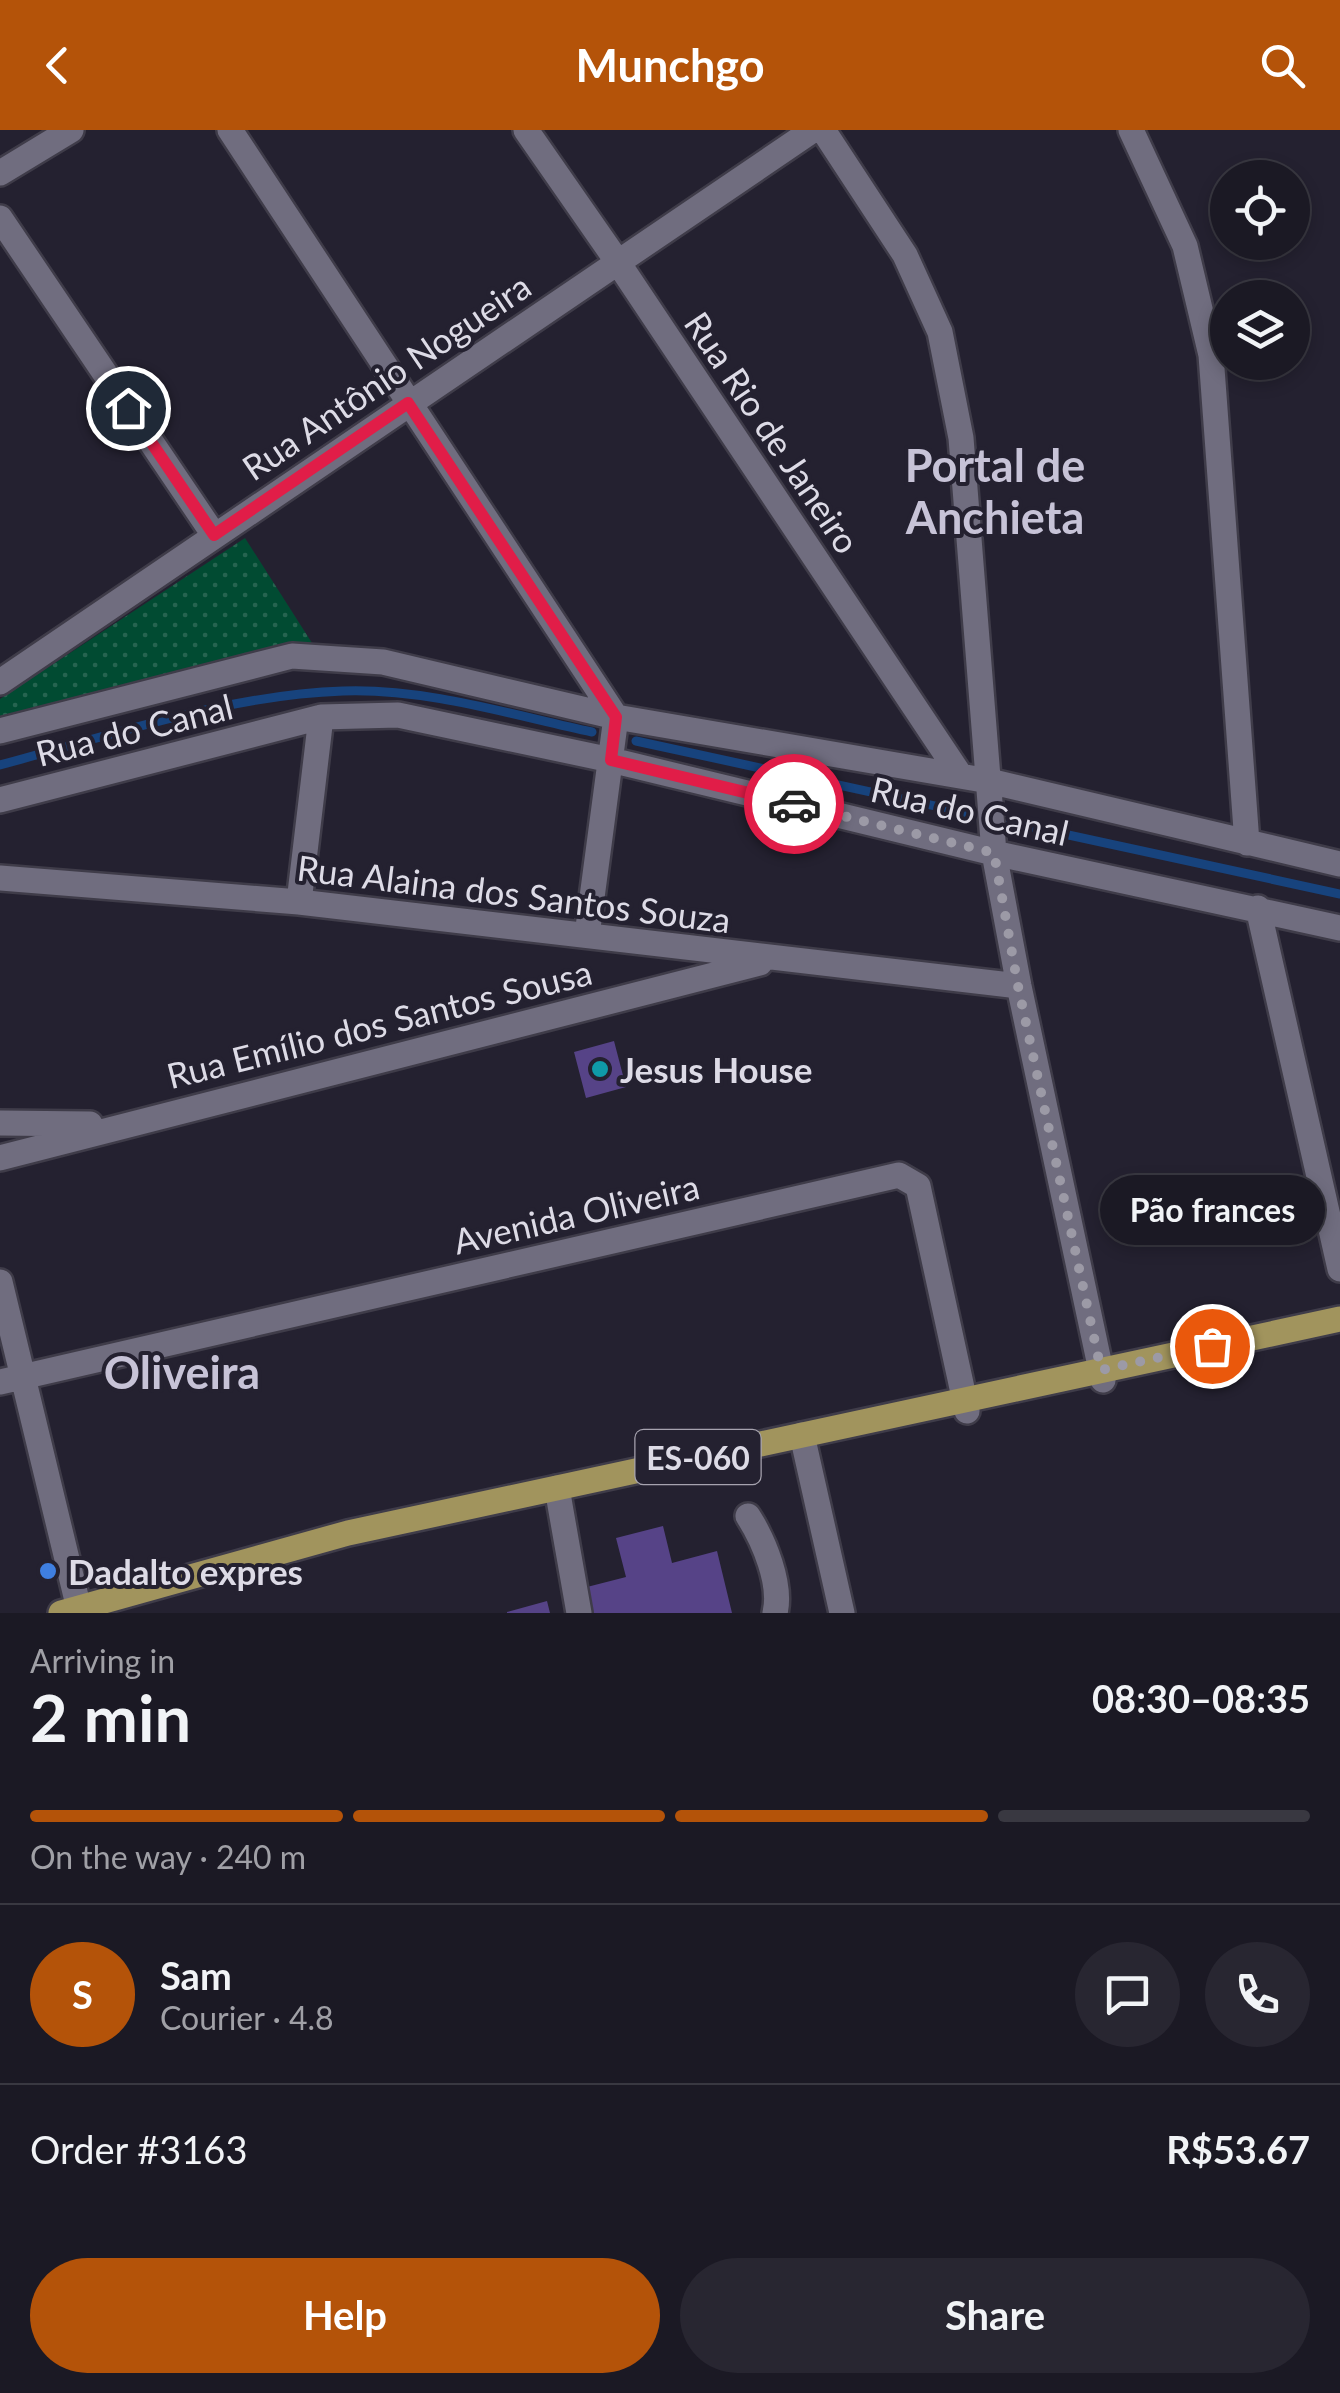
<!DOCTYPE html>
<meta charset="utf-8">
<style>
:root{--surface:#1b1924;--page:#282631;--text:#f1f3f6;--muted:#a0a0a6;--line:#393841;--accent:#b45309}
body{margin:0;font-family:Lato,sans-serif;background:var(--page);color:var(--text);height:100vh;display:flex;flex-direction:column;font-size:38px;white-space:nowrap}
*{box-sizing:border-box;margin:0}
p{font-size:32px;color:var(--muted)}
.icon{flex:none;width:55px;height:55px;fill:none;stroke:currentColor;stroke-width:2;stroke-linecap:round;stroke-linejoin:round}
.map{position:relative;height:1483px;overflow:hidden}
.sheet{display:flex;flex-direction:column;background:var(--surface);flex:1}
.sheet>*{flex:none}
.tools{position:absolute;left:1210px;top:30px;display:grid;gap:20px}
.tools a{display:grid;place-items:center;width:100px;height:100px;border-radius:50%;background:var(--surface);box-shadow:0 5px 15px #0003,0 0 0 2px var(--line);font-size:50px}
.pin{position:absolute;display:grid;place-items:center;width:85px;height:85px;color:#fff;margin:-42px;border:5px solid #fff;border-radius:50%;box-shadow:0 2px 10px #0007}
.courier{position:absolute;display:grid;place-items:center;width:100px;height:100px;margin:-50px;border:8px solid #e11d48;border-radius:50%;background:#fff;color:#222;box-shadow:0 2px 12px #0007}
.bubble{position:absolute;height:70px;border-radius:35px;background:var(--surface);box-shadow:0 5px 15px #0003,0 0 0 2px var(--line);font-size:32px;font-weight:700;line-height:70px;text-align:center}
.head em{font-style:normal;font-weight:700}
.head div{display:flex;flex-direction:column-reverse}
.head{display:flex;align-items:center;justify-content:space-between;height:170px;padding:0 30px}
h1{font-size:65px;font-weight:700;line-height:75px}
.bar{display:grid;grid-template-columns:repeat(4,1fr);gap:15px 10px;align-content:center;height:120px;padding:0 30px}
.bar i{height:12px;border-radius:8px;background:var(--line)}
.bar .current{background:var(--accent)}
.bar p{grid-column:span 4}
.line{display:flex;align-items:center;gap:25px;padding:0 30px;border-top:2px solid var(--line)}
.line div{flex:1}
.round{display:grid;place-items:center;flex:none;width:105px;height:105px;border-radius:52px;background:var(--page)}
.button{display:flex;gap:20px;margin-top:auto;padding:20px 30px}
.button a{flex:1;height:115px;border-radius:60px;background:var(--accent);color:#fff;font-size:40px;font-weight:700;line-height:115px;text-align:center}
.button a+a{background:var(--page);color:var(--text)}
header{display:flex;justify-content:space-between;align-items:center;height:130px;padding:0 30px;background:var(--accent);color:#fff;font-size:45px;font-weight:700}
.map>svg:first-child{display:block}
.grass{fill:url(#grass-dots)}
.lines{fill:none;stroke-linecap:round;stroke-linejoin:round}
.stream{stroke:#17437d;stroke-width:9}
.building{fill:#564387}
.minor-casing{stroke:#3f3c49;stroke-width:30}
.major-casing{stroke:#3f3c49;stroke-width:30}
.minor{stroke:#706d7f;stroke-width:25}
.major{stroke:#a1945d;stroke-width:25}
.done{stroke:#9c9aa6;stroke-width:10;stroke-dasharray:0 18}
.route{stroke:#e11d48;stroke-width:12}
.culture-dot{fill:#0f9aa8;stroke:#242130;stroke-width:4}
.shop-dot{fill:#3f7fe0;stroke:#242130;stroke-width:4}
.labels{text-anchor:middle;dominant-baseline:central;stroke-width:8;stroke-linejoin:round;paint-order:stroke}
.shield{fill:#242130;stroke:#a6a3af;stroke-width:2.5}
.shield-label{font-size:32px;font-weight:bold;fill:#dddbe6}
.street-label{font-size:35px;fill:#dddbe6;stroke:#242130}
.poi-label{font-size:35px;font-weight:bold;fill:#dddbe6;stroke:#242130;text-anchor:start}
.district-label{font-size:45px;font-weight:bold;fill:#c7c3d7;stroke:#242130}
</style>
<header><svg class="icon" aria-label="back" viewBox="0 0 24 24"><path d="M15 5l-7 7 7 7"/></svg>Munchgo<svg class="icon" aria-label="search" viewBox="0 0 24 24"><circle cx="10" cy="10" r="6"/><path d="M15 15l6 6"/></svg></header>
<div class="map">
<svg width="1340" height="1483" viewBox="0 0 1340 1483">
<defs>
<pattern id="grass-dots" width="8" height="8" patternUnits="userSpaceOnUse" patternTransform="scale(2.5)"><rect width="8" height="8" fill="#014b32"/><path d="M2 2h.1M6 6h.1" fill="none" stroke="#266450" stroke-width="1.8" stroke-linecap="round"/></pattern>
</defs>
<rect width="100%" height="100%" fill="#242130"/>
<path class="grass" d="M245 408 312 513 0 590V569Z"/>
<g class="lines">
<path class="stream" d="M636 611 1340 764
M0 635C112 605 227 565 343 561 426 558 512 585 592 602"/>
</g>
<path class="building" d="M614 911 626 957 586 968 574 922Z
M663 1396 672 1433 717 1421 732 1483H593L587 1457 626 1447 616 1408Z
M547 1471 550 1483H507V1482Z"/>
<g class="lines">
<g class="minor-casing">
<path id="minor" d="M230 0 616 587 587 805
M526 0 617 131 960 645
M823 0 905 125 940 202 961 308 994 723 1019 856 1103 1250
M1131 0 1185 116 1211 225 1247 713
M0 43 71 0
M0 88 214 405
M0 552 813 0
M0 601 292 526 383 532 616 587 989 651 1340 734
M0 670 321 587 398 585 611 630 994 723 1340 798
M0 748 299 772 1019 856
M299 772 321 587
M1258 778 1340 1139
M0 993 90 994
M0 1028 760 833
M0 1152 80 1483
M0 1252 899 1045 918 1056 967 1281
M802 1305 842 1483
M557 1358 579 1483
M748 1386C764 1411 782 1454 775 1483"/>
</g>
<g class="major-casing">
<path id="major" d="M61 1483 348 1403 1340 1189"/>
</g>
<use href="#minor" class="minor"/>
<use href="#major" class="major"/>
</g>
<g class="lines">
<path class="done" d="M794 674 994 723 1018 856 1101 1240 1212 1216"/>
<path class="route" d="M128 278 214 405 408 273 616 587 611 630 794 674"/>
</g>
<circle class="culture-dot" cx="600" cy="939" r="10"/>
<circle class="shop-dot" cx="48" cy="1441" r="10"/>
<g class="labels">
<rect class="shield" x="635.5" y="1300" width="125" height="54" rx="8"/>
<g class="shield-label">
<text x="698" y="1327">ES-060</text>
</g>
<g class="street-label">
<text transform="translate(386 246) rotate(-34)">Rua Antônio Nogueira</text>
<text transform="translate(773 302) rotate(56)">Rua Rio de Janeiro</text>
<text transform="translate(134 599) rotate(-14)">Rua do Canal</text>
<text transform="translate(970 680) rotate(13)">Rua do Canal</text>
<text transform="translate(514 763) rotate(7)">Rua Alaina dos Santos Souza</text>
<text transform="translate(379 893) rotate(-14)">Rua Emílio dos Santos Sousa</text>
<text transform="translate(576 1083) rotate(-13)">Avenida Oliveira</text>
</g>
<g class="poi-label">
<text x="620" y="939">Jesus House</text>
<text x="68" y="1441">Dadalto expres</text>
</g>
<g class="district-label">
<text x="995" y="335">Portal de<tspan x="995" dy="52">Anchieta</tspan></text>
<text x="182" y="1242">Oliveira</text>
</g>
</g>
</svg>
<div class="tools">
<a><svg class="icon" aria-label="locate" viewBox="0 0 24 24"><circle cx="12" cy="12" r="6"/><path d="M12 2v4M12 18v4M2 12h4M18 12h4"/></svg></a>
<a><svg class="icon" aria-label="layers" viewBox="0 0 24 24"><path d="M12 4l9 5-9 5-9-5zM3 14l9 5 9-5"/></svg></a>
</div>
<div class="pin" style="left:1212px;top:1216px;background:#ea580c"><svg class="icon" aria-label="bag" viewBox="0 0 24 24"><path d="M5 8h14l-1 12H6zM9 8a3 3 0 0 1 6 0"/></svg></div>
<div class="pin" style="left:128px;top:278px;background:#1f2937"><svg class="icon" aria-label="home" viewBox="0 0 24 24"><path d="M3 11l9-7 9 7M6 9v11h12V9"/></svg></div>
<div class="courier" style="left:794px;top:674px"><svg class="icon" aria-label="car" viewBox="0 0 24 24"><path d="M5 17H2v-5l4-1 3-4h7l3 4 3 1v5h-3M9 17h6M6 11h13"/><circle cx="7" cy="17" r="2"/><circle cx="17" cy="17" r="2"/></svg></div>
<div class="bubble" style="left:1100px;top:1045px;width:225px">Pão frances</div>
</div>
<section class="sheet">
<div class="head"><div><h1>2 min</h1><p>Arriving in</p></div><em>08:30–08:35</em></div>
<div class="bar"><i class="current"></i><i class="current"></i><i class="current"></i><i></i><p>On the way · 240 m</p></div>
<div class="line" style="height:180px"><b class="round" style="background:var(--accent);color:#fff">S</b><div><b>Sam</b><p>Courier · 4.8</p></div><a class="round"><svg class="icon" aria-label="chat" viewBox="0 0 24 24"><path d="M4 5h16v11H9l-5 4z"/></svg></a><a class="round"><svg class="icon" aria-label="phone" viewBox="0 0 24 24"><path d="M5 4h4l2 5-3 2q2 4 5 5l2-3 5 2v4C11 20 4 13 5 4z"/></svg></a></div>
<div class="line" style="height:130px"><div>Order #3163</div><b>R$53.67</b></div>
<div class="button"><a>Help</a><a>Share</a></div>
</section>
